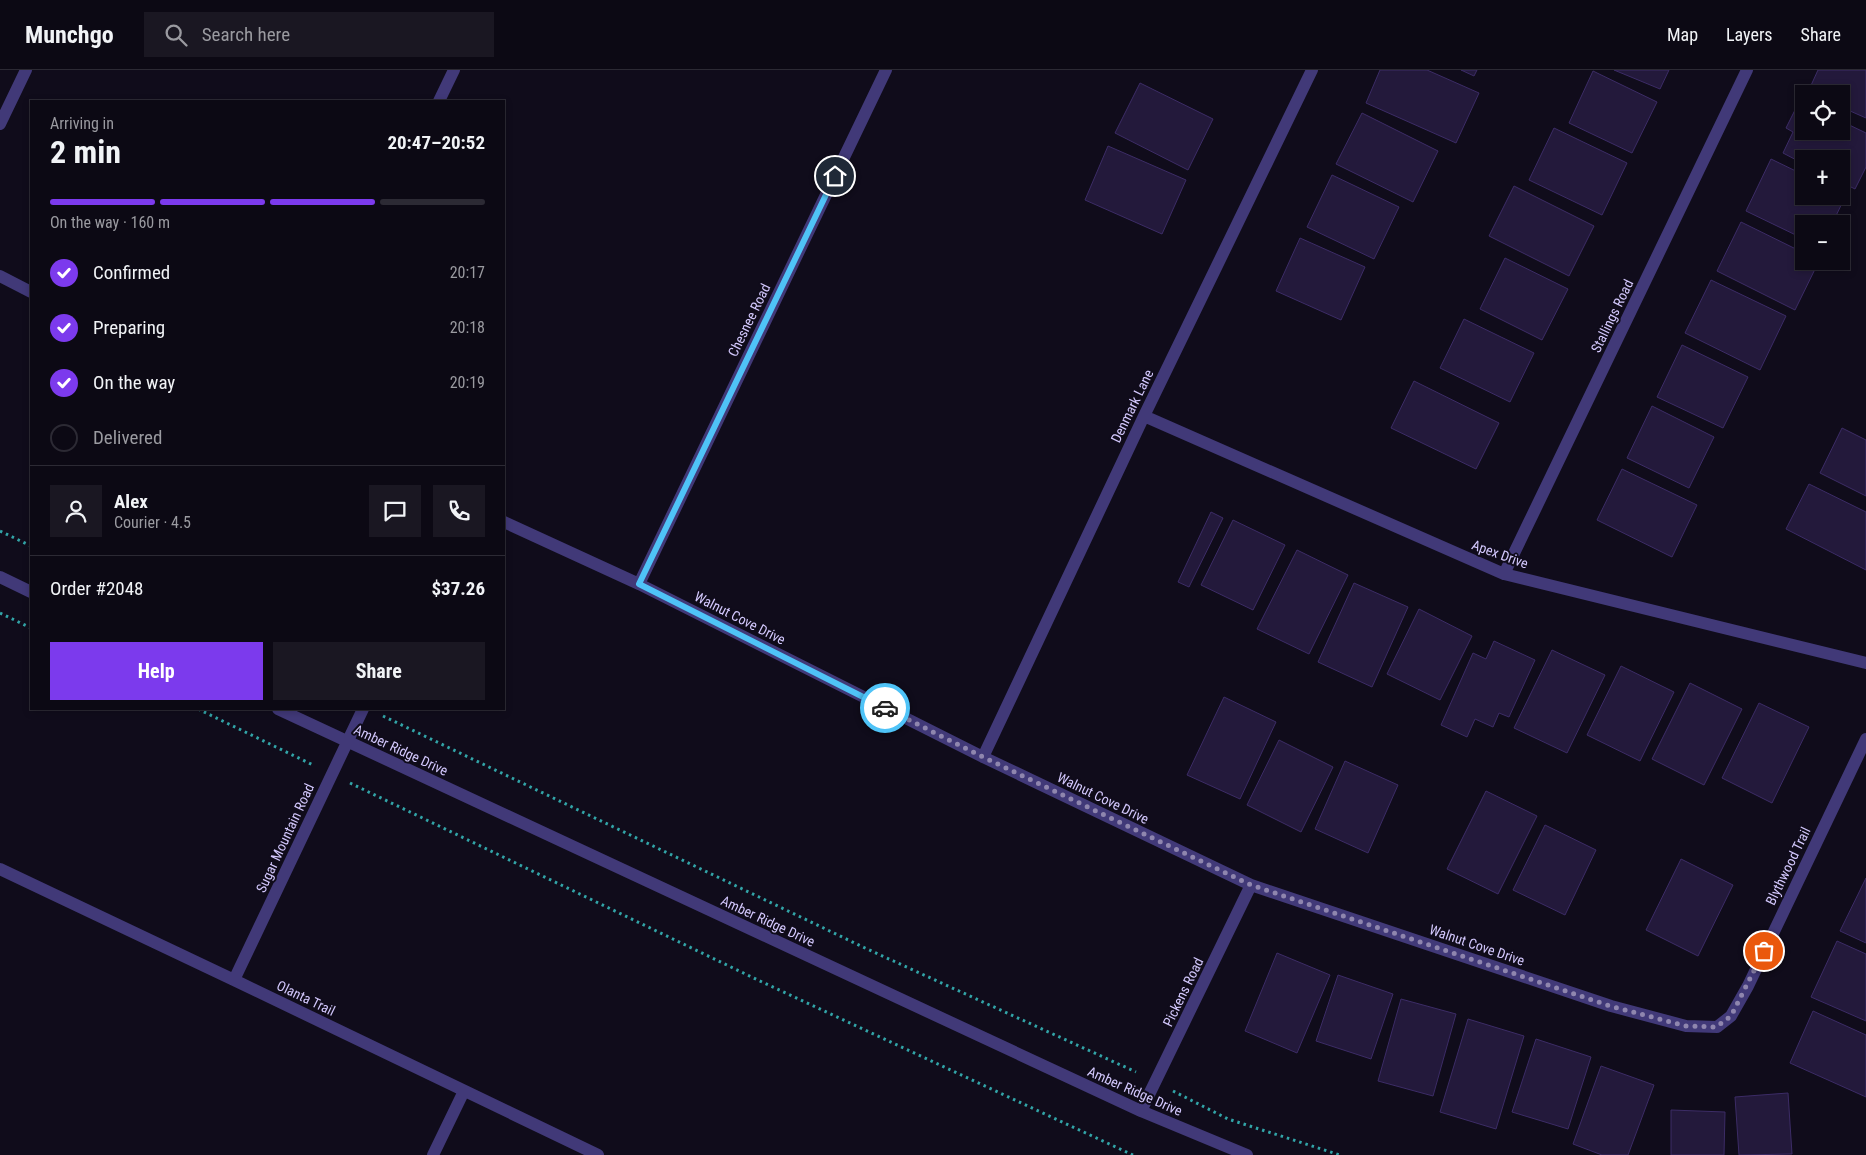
<!DOCTYPE html>
<meta charset="utf-8">
<style>
:root{--surface:#0c0914;--page:#1a1722;--text:#f1f3f6;--muted:#9a9aa0;--line:#2c2a34;--accent:#7c3aed}
body{margin:0;font-family:"Roboto Condensed",sans-serif;background:var(--page);color:var(--text);height:100vh;display:flex;flex-direction:column;font-size:19px;white-space:nowrap}
*{box-sizing:border-box;margin:0}
p{font-size:16px;color:var(--muted)}
.icon{flex:none;width:28px;height:28px;fill:none;stroke:currentColor;stroke-width:2;stroke-linecap:round;stroke-linejoin:round}
.map{position:relative;flex:1;overflow:hidden}
.details{position:absolute;left:30px;top:30px;width:475px;height:610px;display:flex;flex-direction:column;background:var(--surface);border-radius:0px;box-shadow:0 2px 8px #0003,0 0 0 1px var(--line)}
.details>*{flex:none}
.fabs{position:absolute;left:1795px;top:15px;display:grid;gap:10px}
.fabs a{display:grid;place-items:center;width:55px;height:55px;border-radius:0px;background:var(--surface);box-shadow:0 2px 8px #0003,0 0 0 1px var(--line);font-size:25px}
.pin{position:absolute;display:grid;place-items:center;width:42px;height:42px;color:#fff;margin:-21px;border:2px solid #fff;border-radius:50%;box-shadow:0 1px 5px #0007}
.courier{position:absolute;display:grid;place-items:center;width:50px;height:50px;margin:-25px;border:4px solid #4fc3f7;border-radius:50%;background:#fff;color:#222;box-shadow:0 1px 6px #0007}
.overview em{font-style:normal;font-weight:700}
.overview div{display:flex;flex-direction:column-reverse}
.overview{display:flex;align-items:center;justify-content:space-between;height:85px;padding:0 20px}
h1{font-size:32px;font-weight:700;line-height:38px}
.bar{display:grid;grid-template-columns:repeat(4,1fr);gap:8px 5px;align-content:center;height:60px;padding:0 20px}
.bar i{height:6px;border-radius:4px;background:var(--line)}
.bar .active{background:var(--accent)}
.bar p{grid-column:span 4}
.line{display:flex;align-items:center;gap:12px;padding:0 20px;border-top:1px solid var(--line)}
.line div{flex:1}
.round{display:grid;place-items:center;flex:none;width:52px;height:52px;border-radius:0px;background:var(--page)}
ol{padding:0 20px;list-style:none}
li{display:flex;align-items:center;gap:15px;height:55px}
li p{margin-inline-start:auto}
li .icon{padding:5px;border-radius:50%;background:var(--accent);color:#fff;stroke-width:4}
li:last-child{color:var(--muted)}
li i{width:28px;height:28px;border:2px solid var(--line);border-radius:50%}
.cta{display:flex;gap:10px;margin-top:auto;padding:10px 20px}
.cta a{flex:1;height:58px;border-radius:0px;background:var(--accent);color:#fff;font-size:20px;font-weight:700;line-height:58px;text-align:center}
.cta a+a{background:var(--page);color:var(--text)}
header{display:flex;align-items:center;gap:30px;box-sizing:border-box;height:70px;padding:0 25px;background:var(--surface);border-bottom:1px solid var(--line)}
header strong{font-size:24px}
nav{display:flex;gap:28px;margin-inline-start:auto;font-size:18px}
.search{width:350px;height:45px;background:var(--page);display:flex;align-items:center;gap:12px;box-sizing:border-box;padding:0 18px;border-radius:0px;color:var(--muted);font-size:19px}
.map>svg:first-child{display:block}
.building{fill:#23193b;stroke:#3c2c66}
.lines{fill:none;stroke-linecap:round;stroke-linejoin:round}
.path{stroke:#32a4a7;stroke-width:3;stroke-dasharray:2.5 4;stroke-linecap:butt}
.minor{stroke:#413978;stroke-width:12}
.done{stroke:#8f86ae;stroke-width:5;stroke-dasharray:0 9}
.route{stroke:#4fc3f7;stroke-width:6}
.labels{text-anchor:middle;dominant-baseline:central;stroke-width:4;stroke-linejoin:round;paint-order:stroke}
.street-label{font-size:14px;fill:#d3c8fd;stroke:#100c1b}
</style>
<header>
<strong>Munchgo</strong>
<div class="search"><svg class="icon" aria-label="search" viewBox="0 0 24 24"><circle cx="10" cy="10" r="6"/><path d="M15 15l6 6"/></svg>Search here</div>
<nav><a>Map</a><a>Layers</a><a>Share</a></nav>
</header>
<div class="map">
<svg width="1866" height="1085" viewBox="0 0 1866 1085">
<rect width="100%" height="100%" fill="#100c1b"/>
<path class="building" d="M1380 0H1427L1479 23 1456 73 1366 33Z
M1461 0H1477L1474 6Z
M1614 0H1669L1660 19Z
M1818 0H1866V48L1841 37V24H1812L1808 22Z
M1593 1 1657 32 1632 83 1569 53Z
M1140 13 1213 49 1188 100 1115 63Z
M1800 30 1804 32V61H1841V51L1866 63V97L1855 119 1841 112V89H1804V94L1783 83 1793 62 1786 58Z
M1362 43 1438 81 1413 132 1336 94Z
M1554 58 1627 93 1602 145 1529 110Z
M1108 76 1186 110 1162 164 1085 130Z
M1771 89 1804 105V126H1841V123L1846 125 1832 154H1804V169L1746 141Z
M1332 105 1399 137 1374 189 1307 157Z
M1514 116 1594 156 1569 206 1489 166Z
M1741 152 1804 183V191H1819L1795 240 1717 201Z
M1300 168 1365 197 1341 250 1276 221Z
M1505 188 1568 219 1542 270 1480 239Z
M1711 210 1786 246 1760 300 1685 263Z
M1464 249 1534 283 1510 332 1440 298Z
M1682 275 1748 307 1723 358 1657 327Z
M1414 311 1499 353 1476 399 1391 358Z
M1652 336 1714 367 1689 418 1627 388Z
M1842 358 1866 370V426L1820 403Z
M1622 399 1697 435 1672 487 1597 450Z
M1809 414 1866 442V500L1786 459Z
M1211 442 1223 448 1189 517 1178 512Z
M1233 450 1285 475 1253 540 1201 515Z
M1297 480 1348 505 1309 584 1257 559Z
M1354 513 1408 537 1372 617 1318 592Z
M1419 539 1472 566 1440 630 1387 604Z
M1494 571 1535 590 1509 647 1499 643 1493 657 1475 649 1467 667 1441 655 1473 583 1486 589Z
M1552 580 1605 605 1567 683 1514 658Z
M1621 596 1674 622 1640 691 1587 665Z
M1690 613 1742 639 1704 715 1652 689Z
M1224 627 1276 652 1240 729 1187 705Z
M1759 633 1809 657 1772 733 1722 708Z
M1279 670 1333 697 1301 762 1247 735Z
M1345 691 1398 715 1368 783 1315 759Z
M1486 721 1537 746 1498 824 1447 799Z
M1545 755 1596 780 1565 845 1513 820Z
M1681 789 1733 815 1698 886 1646 860Z
M1866 808V873L1840 861Z
M1837 871 1866 884V951L1811 927Z
M1277 883 1330 905 1297 983 1245 961Z
M1338 905 1393 924 1371 989 1316 971Z
M1401 929 1456 944 1433 1026 1378 1011Z
M1813 941 1866 965V1027L1790 993Z
M1468 949 1524 966 1496 1059 1440 1042Z
M1536 969 1591 987 1568 1059 1512 1042Z
M1601 996 1654 1015 1628 1085H1602L1573 1074Z
M1788 1023 1792 1084 1739 1085 1735 1027Z
M1671 1040 1725 1042 1724 1085H1671Z"/>
<g class="lines">
<path class="path" d="M0 461 31 476
M0 543 31 558
M198 639 313 695
M383 646 865 878 1136 1002
M350 713 762 912 1133 1085
M1173 1021 1228 1049 1340 1085"/>
<path class="minor" d="M439 31 454 0
M0 54 26 0
M0 206 31 222
M1144 346 1504 504 1866 593
M504 452 639 514 983 687 1251 815 1611 936 1686 956 1717 957 1731 946 1748 916 1866 669
M1504 504 1747 0
M0 507 31 522
M639 514 886 0
M278 639 1141 1041 1247 1085
M983 687 1144 346 1312 0
M0 799 234 910 598 1085
M234 910 363 639
M1141 1041 1251 815
M433 1085 464 1021"/>
</g>
<g class="lines">
<path class="done" d="M885 638 983 687 1251 815 1610 936 1686 956 1716 957 1731 946 1764 881"/>
<path class="route" d="M835 106 639 514 885 638"/>
</g>
<g class="labels">
<g class="street-label">
<text transform="translate(1612 246) rotate(-64)">Stallings Road</text>
<text transform="translate(749 250) rotate(-64)">Chesnee Road</text>
<text transform="translate(1132 336) rotate(-64)">Denmark Lane</text>
<text transform="translate(1500 484) rotate(20)">Apex Drive</text>
<text transform="translate(740 548) rotate(27)">Walnut Cove Drive</text>
<text transform="translate(401 680) rotate(25)">Amber Ridge Drive</text>
<text transform="translate(1103 728) rotate(26)">Walnut Cove Drive</text>
<text transform="translate(285 768) rotate(-65)">Sugar Mountain Road</text>
<text transform="translate(1788 796) rotate(-64)">Blythwood Trail</text>
<text transform="translate(768 851) rotate(25)">Amber Ridge Drive</text>
<text transform="translate(1477 875) rotate(19)">Walnut Cove Drive</text>
<text transform="translate(1183 922) rotate(-64)">Pickens Road</text>
<text transform="translate(306 928) rotate(26)">Olanta Trail</text>
<text transform="translate(1135 1021) rotate(24)">Amber Ridge Drive</text>
</g>
</g>
</svg>
<div class="fabs">
<a><svg class="icon" aria-label="locate" viewBox="0 0 24 24"><circle cx="12" cy="12" r="6"/><path d="M12 2v4M12 18v4M2 12h4M18 12h4"/></svg></a>
<a>+</a>
<a>−</a>
</div>
<div class="pin" style="left:1764px;top:881px;background:#ea580c"><svg class="icon" aria-label="bag" viewBox="0 0 24 24"><path d="M5 8h14l-1 12H6zM9 8a3 3 0 0 1 6 0"/></svg></div>
<div class="pin" style="left:835px;top:106px;background:#1f2937"><svg class="icon" aria-label="home" viewBox="0 0 24 24"><path d="M3 11l9-7 9 7M6 9v11h12V9"/></svg></div>
<div class="courier" style="left:885px;top:638px"><svg class="icon" aria-label="car" viewBox="0 0 24 24"><path d="M5 17H2v-5l4-1 3-4h7l3 4 3 1v5h-3M9 17h6M6 11h13"/><circle cx="7" cy="17" r="2"/><circle cx="17" cy="17" r="2"/></svg></div>
<section class="details">
<div class="overview"><div><h1>2 min</h1><p>Arriving in</p></div><em>20:47–20:52</em></div>
<div class="bar"><i class="active"></i><i class="active"></i><i class="active"></i><i></i><p>On the way · 160 m</p></div>
<ol>
<li><svg class="icon" aria-label="check" viewBox="0 0 24 24"><path d="M5 12l5 5 9-10"/></svg>Confirmed<p>20:17</p></li>
<li><svg class="icon" aria-label="check" viewBox="0 0 24 24"><path d="M5 12l5 5 9-10"/></svg>Preparing<p>20:18</p></li>
<li><svg class="icon" aria-label="check" viewBox="0 0 24 24"><path d="M5 12l5 5 9-10"/></svg>On the way<p>20:19</p></li>
<li><i></i>Delivered</li>
</ol>
<div class="line" style="height:90px"><a class="round"><svg class="icon" aria-label="person" viewBox="0 0 24 24"><circle cx="12" cy="8" r="4"/><path d="M4 21q1-7 8-7t8 7"/></svg></a><div><b>Alex</b><p>Courier · 4.5</p></div><a class="round"><svg class="icon" aria-label="chat" viewBox="0 0 24 24"><path d="M4 5h16v11H9l-5 4z"/></svg></a><a class="round"><svg class="icon" aria-label="phone" viewBox="0 0 24 24"><path d="M5 4h4l2 5-3 2q2 4 5 5l2-3 5 2v4C11 20 4 13 5 4z"/></svg></a></div>
<div class="line" style="height:65px"><div>Order #2048</div><b>$37.26</b></div>
<div class="cta"><a>Help</a><a>Share</a></div>
</section>
</div>
